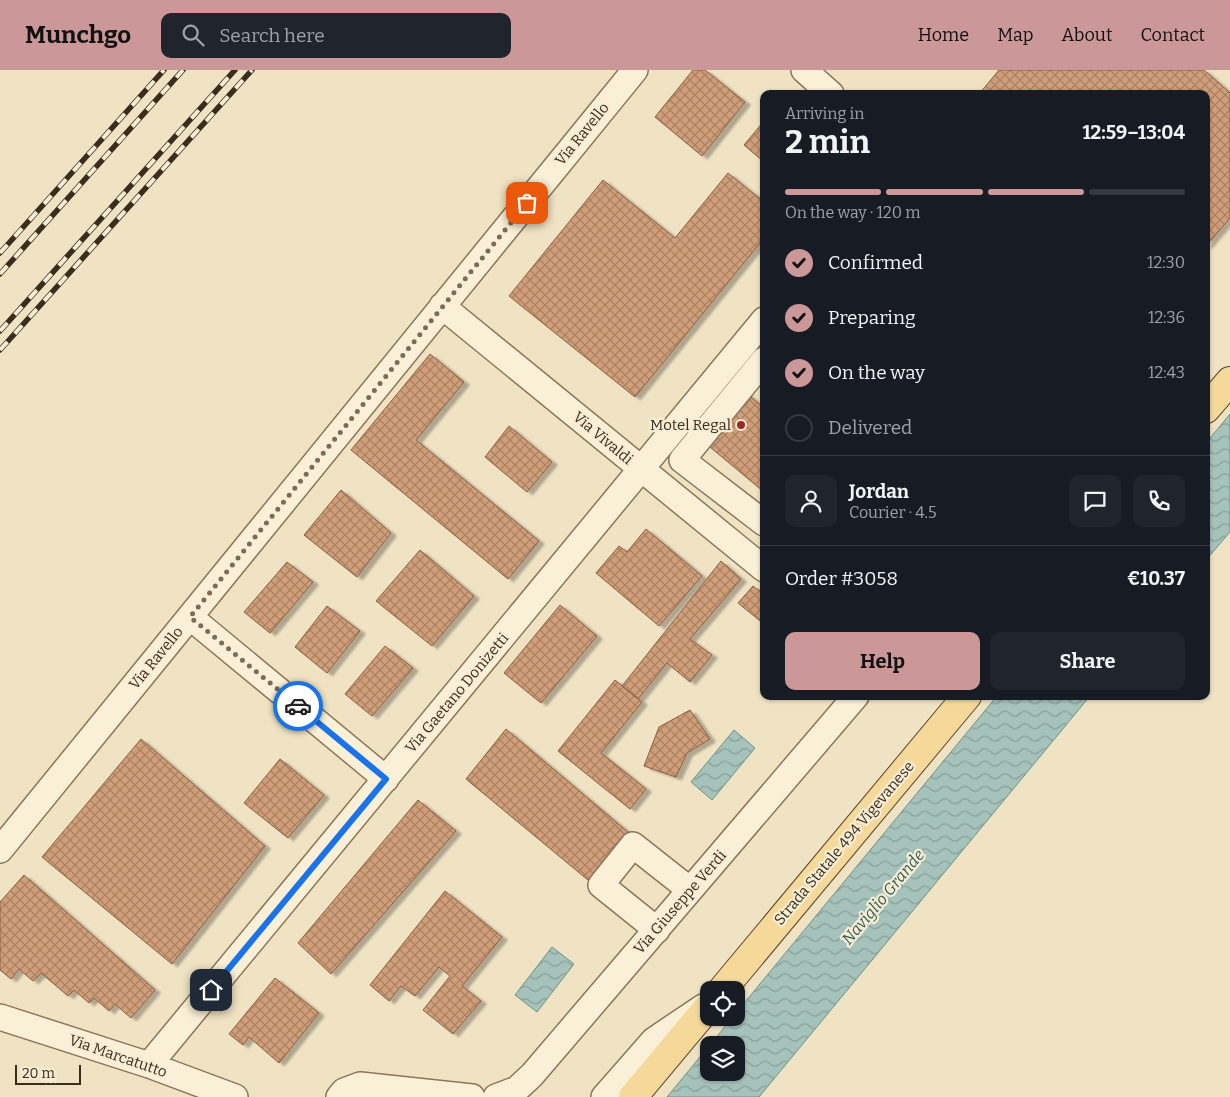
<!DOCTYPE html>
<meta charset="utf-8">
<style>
:root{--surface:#171b24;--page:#20242c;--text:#f1f3f6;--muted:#9ea1a6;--line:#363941;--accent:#cc9799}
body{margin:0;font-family:Bitter,serif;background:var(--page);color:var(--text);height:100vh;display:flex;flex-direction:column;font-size:19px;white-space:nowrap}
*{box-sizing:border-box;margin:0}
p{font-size:16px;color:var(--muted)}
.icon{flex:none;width:28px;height:28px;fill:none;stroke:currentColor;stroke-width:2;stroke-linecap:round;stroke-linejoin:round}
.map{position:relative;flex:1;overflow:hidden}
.side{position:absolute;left:760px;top:20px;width:450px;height:610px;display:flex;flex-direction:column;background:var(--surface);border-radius:10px;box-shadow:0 1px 4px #0004}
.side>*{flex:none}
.tools{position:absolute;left:700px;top:911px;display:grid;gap:10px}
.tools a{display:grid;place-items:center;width:45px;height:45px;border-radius:10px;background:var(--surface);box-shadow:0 1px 4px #0004;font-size:25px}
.scale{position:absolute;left:15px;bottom:12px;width:66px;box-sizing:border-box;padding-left:5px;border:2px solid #3b2d1e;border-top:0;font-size:14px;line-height:18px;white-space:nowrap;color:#3b2d1e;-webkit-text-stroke:4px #f7edd4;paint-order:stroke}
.pin{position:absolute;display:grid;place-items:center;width:42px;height:42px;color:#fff;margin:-21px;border-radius:10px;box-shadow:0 2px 8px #0006}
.courier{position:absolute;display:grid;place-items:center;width:50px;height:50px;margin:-25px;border:4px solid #1a73e8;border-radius:50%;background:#fff;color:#222;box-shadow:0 1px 6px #0007}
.overview em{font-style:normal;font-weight:700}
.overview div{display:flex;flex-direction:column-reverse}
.overview{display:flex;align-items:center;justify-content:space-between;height:85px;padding:0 25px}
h1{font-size:32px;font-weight:700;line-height:38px}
.bar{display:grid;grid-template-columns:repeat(4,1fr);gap:8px 5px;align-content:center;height:60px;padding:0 25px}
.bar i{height:6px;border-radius:4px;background:var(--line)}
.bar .active{background:var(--accent)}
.bar p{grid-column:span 4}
.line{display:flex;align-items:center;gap:12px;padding:0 25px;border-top:1px solid var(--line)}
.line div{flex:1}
.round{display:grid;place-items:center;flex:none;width:52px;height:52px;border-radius:10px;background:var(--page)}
ol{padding:0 25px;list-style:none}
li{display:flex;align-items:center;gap:15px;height:55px}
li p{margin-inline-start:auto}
li .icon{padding:5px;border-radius:50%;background:var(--accent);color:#111;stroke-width:4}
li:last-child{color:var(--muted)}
li i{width:28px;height:28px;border:2px solid var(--line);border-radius:50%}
.button{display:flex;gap:10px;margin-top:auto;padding:10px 25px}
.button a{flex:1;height:58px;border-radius:10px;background:var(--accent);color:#111;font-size:20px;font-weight:700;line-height:58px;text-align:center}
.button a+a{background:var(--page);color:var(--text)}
header{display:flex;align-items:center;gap:30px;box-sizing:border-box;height:70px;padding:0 25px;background:var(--accent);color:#111}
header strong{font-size:24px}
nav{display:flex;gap:28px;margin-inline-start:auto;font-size:18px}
.search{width:350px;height:45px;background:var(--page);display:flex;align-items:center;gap:12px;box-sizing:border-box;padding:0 18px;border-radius:10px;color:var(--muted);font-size:19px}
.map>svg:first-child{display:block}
.water{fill:url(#water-waves);stroke:#6c9289}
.building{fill:url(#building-cross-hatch);stroke:#8c5e3e;filter:url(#shadow)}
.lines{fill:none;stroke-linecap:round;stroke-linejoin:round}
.minor-casing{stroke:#8c755a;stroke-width:28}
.major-casing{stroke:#5a432e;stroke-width:30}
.minor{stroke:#faf0d8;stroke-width:25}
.major{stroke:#f4d99b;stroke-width:28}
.rail-casing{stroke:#3b2d1e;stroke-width:5.5}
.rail{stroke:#f7edd4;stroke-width:4;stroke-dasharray:11;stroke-linecap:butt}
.done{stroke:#7a6d58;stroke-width:5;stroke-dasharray:0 9}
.route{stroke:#1a73e8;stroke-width:6}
.poi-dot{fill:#9e2727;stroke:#f7edd4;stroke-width:2}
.labels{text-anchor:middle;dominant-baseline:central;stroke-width:4.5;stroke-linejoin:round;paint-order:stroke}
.street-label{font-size:15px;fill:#3b2d1e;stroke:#f7edd4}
.poi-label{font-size:15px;fill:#3b2d1e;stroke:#f7edd4;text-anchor:end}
.water-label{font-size:16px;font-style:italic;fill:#2d5c59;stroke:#f7edd4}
</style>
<header>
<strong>Munchgo</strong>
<div class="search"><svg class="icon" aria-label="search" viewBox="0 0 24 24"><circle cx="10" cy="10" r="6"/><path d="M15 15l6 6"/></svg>Search here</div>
<nav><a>Home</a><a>Map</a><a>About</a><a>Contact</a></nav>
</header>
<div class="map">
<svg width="1230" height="1027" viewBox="0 0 1230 1027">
<defs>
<pattern id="water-waves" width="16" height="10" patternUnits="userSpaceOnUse" patternTransform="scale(1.25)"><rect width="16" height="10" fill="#a6c3bb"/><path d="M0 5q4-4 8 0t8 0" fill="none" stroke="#889f97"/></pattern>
<pattern id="building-cross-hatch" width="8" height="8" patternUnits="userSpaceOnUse" patternTransform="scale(1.25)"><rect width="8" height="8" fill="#d09e79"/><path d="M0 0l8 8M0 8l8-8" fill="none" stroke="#aa8163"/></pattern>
<filter id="shadow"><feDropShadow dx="5.5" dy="3" stdDeviation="1" flood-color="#0004"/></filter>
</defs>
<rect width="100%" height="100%" fill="#f0e3c4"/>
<path class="water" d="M1230 344V462L1206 490V373Z
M997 626H1090L759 1027H667L709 976V1002H736V975H710L732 948H736V943Z
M734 660 755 678 712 730 691 712Z
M552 877 574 894 537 942 515 925Z"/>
<path class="building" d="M693 0H705L745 32 702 86 655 47Z
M999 0H1204L1230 23V148L1206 176V24H979Z
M764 51V92L744 75Z
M728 103 764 132V168L635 327 509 226 603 110 675 168Z
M430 284 464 312 416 370 539 471 508 509 351 380Z
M745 322 764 338V422L704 372Z
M509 356 552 392 527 422 485 387Z
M341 420 391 463 357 507 304 465Z
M646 459 702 506 659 556 596 503 619 476 627 482Z
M420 480 474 526 432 576 376 531Z
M721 491 741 509 690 569 712 585 690 612 667 593 638 629 622 616Z
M287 492 313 512 270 563 244 542Z
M753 516 764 524V554L738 533Z
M560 535 597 566 541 633 504 603Z
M327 536 360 561 327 603 295 577Z
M385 576 413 598 372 646 345 624Z
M615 610 642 632 601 683 646 719 630 739 558 681Z
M690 640 710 669 687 683 676 707 644 696 659 657Z
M506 659 629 763 588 810 466 709Z
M141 669 265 776 172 894 42 787Z
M280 689 324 725 288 768 244 733Z
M418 730 456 761 331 904 298 873Z
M24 805 155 920 131 948 115 934 109 941 94 928 89 933 74 920 68 926 41 903 33 911 19 899 11 909 0 900V832Z
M445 821 502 867 462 916 481 931 453 964 423 940 450 906 439 897 415 926 401 916 389 931 370 915Z
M275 908 319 943 279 993 249 967 243 975 229 964Z"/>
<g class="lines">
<g class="minor-casing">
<path id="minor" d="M804 0 831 24
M442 236 764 499
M764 290 682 390 764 453
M190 547 386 709
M0 780 635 0
M657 860 601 815 633 775 690 820
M0 947 149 995 235 1027
M149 995 764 250
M339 1027 344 1021 360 1015 472 1027
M496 1027 517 1019 532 1005 856 626
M604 1027 654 970 703 937"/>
</g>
<g class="major-casing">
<path id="major" d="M1206 339 1230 311
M722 920 967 626
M633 1027 709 936"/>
</g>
<use href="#minor" class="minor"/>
<use href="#major" class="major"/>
<g class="rail-casing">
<path id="rail" d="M0 183 164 0
M0 204 183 0
M0 261 235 0
M0 280 252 0"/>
</g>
<use href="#rail" class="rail"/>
</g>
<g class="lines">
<path class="done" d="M298 636 190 547 527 133"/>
<path class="route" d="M211 920 386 709 298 636"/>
</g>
<circle class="poi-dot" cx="741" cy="355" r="5"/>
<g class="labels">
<g class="street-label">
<text transform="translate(582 64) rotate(-51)">Via Ravello</text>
<text transform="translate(603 368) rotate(40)">Via Vivaldi</text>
<text transform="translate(156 588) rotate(-51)">Via Ravello</text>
<text transform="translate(457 623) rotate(-50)">Via Gaetano Donizetti</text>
<text transform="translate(844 773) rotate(-50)">Strada Statale 494 Vigevanese</text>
<text transform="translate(680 832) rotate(-49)">Via Giuseppe Verdi</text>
<text transform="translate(118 986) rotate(19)">Via Marcatutto</text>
</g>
<g class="poi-label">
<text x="731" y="355">Motel Regal</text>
</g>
<g class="water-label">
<text transform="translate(883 827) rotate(-50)">Naviglio Grande</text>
</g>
</g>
</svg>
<div class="tools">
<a><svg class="icon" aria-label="locate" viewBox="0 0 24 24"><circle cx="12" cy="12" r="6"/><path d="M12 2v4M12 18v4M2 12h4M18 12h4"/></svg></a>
<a><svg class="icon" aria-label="layers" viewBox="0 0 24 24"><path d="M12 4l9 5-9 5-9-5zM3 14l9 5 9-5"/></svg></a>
</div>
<div class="scale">20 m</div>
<div class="pin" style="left:527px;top:133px;background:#ea580c"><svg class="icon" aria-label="bag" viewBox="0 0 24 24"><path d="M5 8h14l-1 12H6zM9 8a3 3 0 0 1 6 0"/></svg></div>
<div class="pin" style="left:211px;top:920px;background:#1f2937"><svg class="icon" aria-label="home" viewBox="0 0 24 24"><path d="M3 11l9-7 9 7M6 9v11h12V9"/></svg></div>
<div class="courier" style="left:298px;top:636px"><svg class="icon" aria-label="car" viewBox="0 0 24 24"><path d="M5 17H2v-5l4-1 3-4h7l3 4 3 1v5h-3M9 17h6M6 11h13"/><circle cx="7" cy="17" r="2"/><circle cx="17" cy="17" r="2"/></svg></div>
<section class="side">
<div class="overview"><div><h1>2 min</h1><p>Arriving in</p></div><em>12:59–13:04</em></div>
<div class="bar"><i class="active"></i><i class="active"></i><i class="active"></i><i></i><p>On the way · 120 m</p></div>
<ol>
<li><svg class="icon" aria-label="check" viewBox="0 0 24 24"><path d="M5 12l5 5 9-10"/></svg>Confirmed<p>12:30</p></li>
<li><svg class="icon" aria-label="check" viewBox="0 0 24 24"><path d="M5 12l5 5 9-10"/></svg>Preparing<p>12:36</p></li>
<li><svg class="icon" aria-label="check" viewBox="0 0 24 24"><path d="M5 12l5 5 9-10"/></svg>On the way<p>12:43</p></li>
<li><i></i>Delivered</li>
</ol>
<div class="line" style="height:90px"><a class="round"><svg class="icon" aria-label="person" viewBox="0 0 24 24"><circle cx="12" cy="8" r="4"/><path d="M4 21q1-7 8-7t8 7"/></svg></a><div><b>Jordan</b><p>Courier · 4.5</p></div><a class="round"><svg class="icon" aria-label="chat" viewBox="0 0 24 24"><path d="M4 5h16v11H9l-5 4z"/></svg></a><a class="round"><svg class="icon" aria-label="phone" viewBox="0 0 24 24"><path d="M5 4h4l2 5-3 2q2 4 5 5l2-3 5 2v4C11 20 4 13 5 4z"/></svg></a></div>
<div class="line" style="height:65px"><div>Order #3058</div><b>€10.37</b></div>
<div class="button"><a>Help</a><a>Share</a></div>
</section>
</div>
